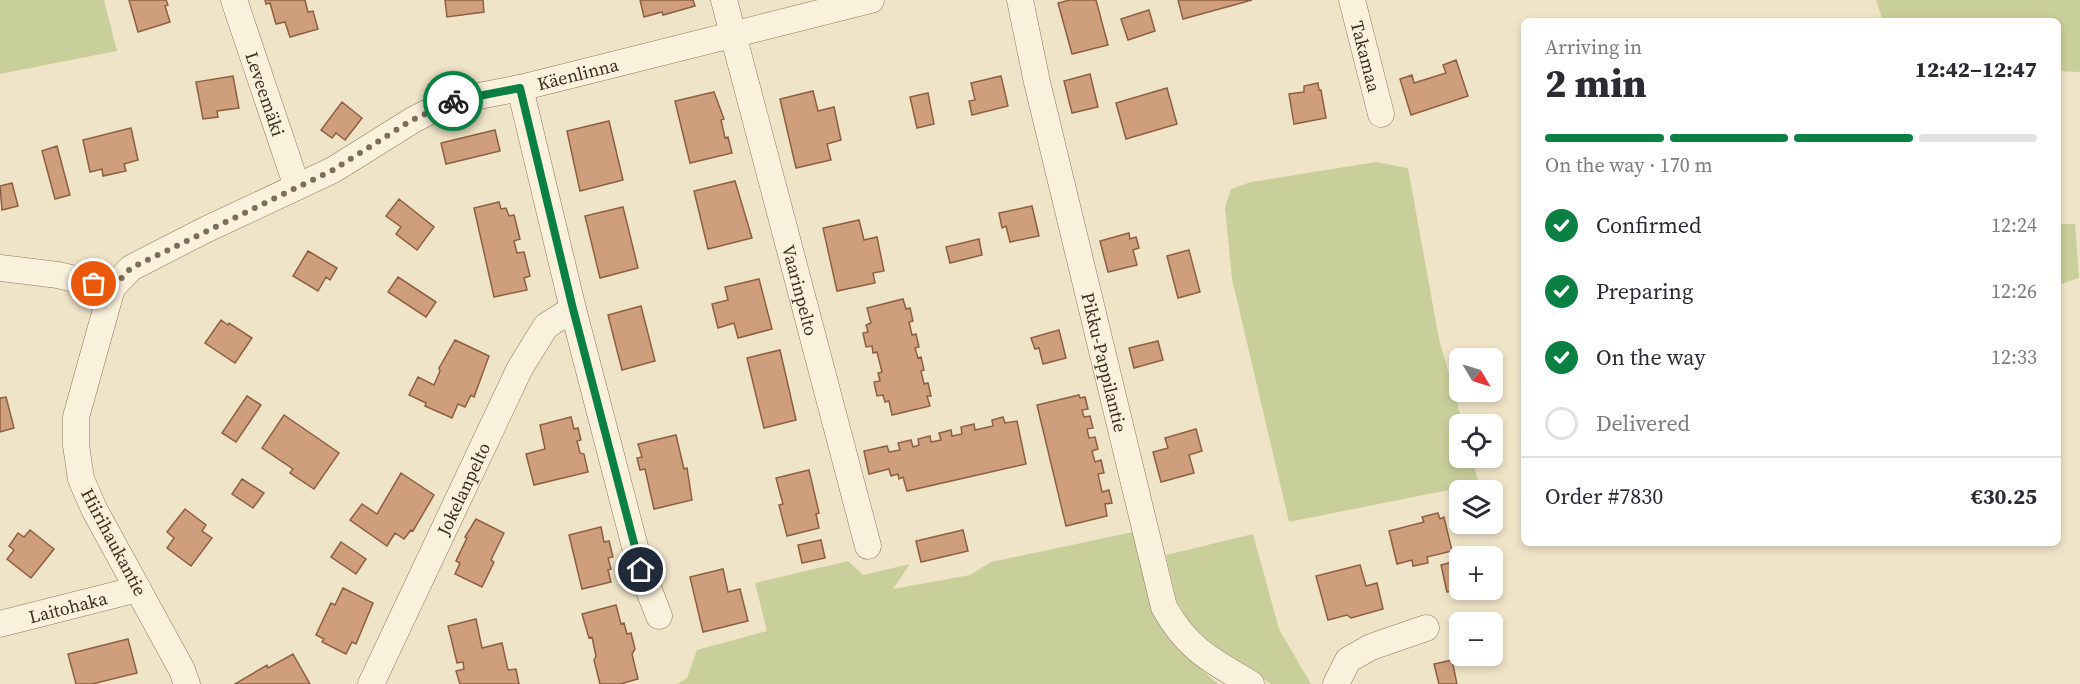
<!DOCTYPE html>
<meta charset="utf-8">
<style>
:root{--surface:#fff;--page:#f2f2f3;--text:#2b2b33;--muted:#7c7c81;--line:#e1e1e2;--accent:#0b8043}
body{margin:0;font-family:"Source Serif 4",serif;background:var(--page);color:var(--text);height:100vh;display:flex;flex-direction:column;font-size:22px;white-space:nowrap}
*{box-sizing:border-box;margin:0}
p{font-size:20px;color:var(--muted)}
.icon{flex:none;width:33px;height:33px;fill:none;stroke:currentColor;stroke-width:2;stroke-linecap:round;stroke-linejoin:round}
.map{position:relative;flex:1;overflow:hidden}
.sheet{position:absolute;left:1521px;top:18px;width:540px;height:528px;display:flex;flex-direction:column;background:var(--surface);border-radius:9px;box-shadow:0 3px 9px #0003}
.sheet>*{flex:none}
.needle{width:39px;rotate:128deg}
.tools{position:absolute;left:1449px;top:348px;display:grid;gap:12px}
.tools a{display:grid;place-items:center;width:54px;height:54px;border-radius:9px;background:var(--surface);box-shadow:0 3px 9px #0003;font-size:30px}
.pin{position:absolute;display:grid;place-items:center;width:51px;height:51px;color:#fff;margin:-26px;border:3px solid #fff;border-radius:50%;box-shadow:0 2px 6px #0007}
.courier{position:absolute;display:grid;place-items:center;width:60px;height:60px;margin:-30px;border:4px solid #0b8043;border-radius:50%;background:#fff;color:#222;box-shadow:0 2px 8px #0007}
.overview em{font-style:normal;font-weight:800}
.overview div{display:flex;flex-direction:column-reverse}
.overview{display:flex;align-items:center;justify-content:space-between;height:102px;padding:0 24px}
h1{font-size:39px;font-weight:800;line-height:45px}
.bar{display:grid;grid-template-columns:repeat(4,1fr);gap:9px 6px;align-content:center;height:72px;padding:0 24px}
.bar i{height:8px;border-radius:4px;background:var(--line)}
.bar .current{background:var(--accent)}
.bar p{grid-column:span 4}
.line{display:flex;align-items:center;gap:15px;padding:0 24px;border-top:2px solid var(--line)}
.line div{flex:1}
ol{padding:0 24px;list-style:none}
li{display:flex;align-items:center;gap:18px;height:66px}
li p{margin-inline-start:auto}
li .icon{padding:6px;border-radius:50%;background:var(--accent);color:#fff;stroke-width:4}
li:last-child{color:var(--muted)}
li i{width:33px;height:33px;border:3px solid var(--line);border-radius:50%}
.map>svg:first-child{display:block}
.green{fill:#c9cf9b}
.building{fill:#cf9f7d;stroke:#8d5f41;stroke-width:1.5}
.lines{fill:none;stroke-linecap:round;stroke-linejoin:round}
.minor-casing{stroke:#8d765c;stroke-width:27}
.minor{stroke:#faf1dc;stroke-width:26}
.done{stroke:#7c6e5b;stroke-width:6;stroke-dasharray:0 10.8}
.route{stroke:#0b8043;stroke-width:8}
.labels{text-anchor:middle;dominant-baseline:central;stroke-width:6;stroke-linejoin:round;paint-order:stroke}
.street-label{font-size:18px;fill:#3d2e20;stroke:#f7eed8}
</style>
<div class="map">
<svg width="2080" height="684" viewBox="0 0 2080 684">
<rect width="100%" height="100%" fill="#f0e4c8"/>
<path class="green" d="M0 0H104L117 51 0 74Z
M1876 0H2080V72L2058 71V21H1883Z
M1376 162 1408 168 1439 339 1463 424H1460V458H1472L1479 484 1289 522 1232 279 1225 207 1231 189 1251 182Z
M2058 224H2075L2079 278 2058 285Z
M1133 532 1162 626 1177 648 1218 684H677L687 678 697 650 767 631 755 583 848 561 863 575 910 564 893 589 970 575 991 562Z
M1253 534 1279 629 1311 684H1271L1216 648 1190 624 1176 599 1166 555Z"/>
<path class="building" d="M129 0H166L168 5 165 6 170 22 138 32Z
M265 0H305L308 12 313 11 318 29 290 37 285 22 276 24 270 3 266 4Z
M445 0H483L484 12 447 17Z
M640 0H693L695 6 663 15 662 12 644 17Z
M1070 0H1096L1108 45 1072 54 1058 3Z
M1178 0H1252L1183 19Z
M1149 10 1155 31 1128 40 1121 19Z
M1456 60 1468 96 1411 115 1400 79 1412 75 1414 83 1446 73 1443 65Z
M1090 74 1098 107 1072 113 1064 81Z
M233 76 239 108 217 111 218 117 203 119 196 82Z
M1001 76 1008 106 972 115 969 101 975 100 971 83Z
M1318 83 1319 90H1321L1326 118 1294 124 1289 94 1304 92V86Z
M1167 88 1177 124 1126 139 1116 103Z
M813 91 818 111 834 107 841 140 827 144 831 160 796 168 780 99Z
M714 92 724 119 721 120 725 138 728 137 732 153 690 163 675 101Z
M928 93 934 124 917 128 910 97Z
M342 102 362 118 345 140 336 133 332 138 321 130Z
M609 121 623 180 580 191 567 131Z
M131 128 138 160 124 164 126 171 103 176 102 169 90 172 83 140Z
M495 130 500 151 446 164 441 143Z
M57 146 70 195 55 199 42 151Z
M735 181 752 238 708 249 694 191Z
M12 183 18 206 2 210 0 186Z
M399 199 434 227 417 250 396 234 401 227 386 216Z
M499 202 501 209 506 208 509 216 514 215 520 239 514 241 517 253 524 252 530 276 524 278 527 290 494 297 474 208Z
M1032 206 1039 236 1010 242 1006 226 1002 228 999 213Z
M623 207 638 268 600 278 585 216Z
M859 220 864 240 877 237 884 271 873 273 875 283 837 291 823 228Z
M1129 233 1130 239 1136 237 1139 248 1133 250 1137 265 1108 272 1100 241Z
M979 239 982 255 950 263 946 247Z
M1189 250 1200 292 1178 298 1167 256Z
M308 251 337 268 330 280 326 277 318 291 293 276Z
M398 277 436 302 426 317 388 292Z
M759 279 772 329 738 338 734 323 718 328 712 304 728 300 725 287Z
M903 299 906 309 910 308 913 321 909 322 912 335 916 334 919 347 915 348 918 358 921 357 924 370 921 371 924 384 928 383 931 396H927L930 406 892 415 889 401 885 402 883 395 877 396 874 382 880 381 878 373 882 372 877 352 873 353 872 346 866 347 863 333 868 332 866 325 871 323 867 308Z
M641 306 655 361 622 370 608 315Z
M221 320 228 325 229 323 252 338 235 363 205 343Z
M1059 330 1066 358 1043 364 1039 348 1035 349 1031 338Z
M455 340 489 356 474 397 471 395 465 407 458 404 452 418 425 406 426 403 409 395 418 377 434 385 440 371 439 368Z
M1158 341 1163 360 1134 368 1129 348Z
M780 350 796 420 764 428 747 358Z
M1079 395 1080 398 1085 397 1088 409 1082 410 1084 417 1090 416 1093 428 1087 429 1089 438 1095 437 1098 449 1092 451 1095 462 1101 460 1104 473 1098 474 1102 492 1109 490 1112 503 1105 504 1107 516 1066 526 1037 405Z
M247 396 261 405 236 442 222 433Z
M6 397 14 428 0 432V398Z
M284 415 339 453 314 489 290 473 293 469 262 448Z
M571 417 574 429 578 428 581 440 577 441 580 453 584 454 588 472 534 485 526 454 545 449 540 425Z
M1003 417 1005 423 1017 421 1026 464 907 491 903 477 899 479 898 474 891 476 889 469 869 474 864 451 887 446 889 452 900 450 898 443 911 440 913 447 919 445 918 439 930 436 931 442 941 440 939 433 951 430 952 436 962 434 961 427 974 424 975 430 993 426 992 420Z
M1196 429 1202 451 1189 455 1194 473 1161 482 1153 452 1168 448 1165 438Z
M676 435 684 469 687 468 692 500 654 509 645 469 640 470 637 458 642 457 638 444Z
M809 470 819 513 816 514 819 528 787 536 779 505 783 504 776 478Z
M401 473 434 495 413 531 411 530 404 539 395 533 387 546 350 520 362 504 377 514Z
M242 479 264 493 253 508 232 494Z
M185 509 206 525 202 531 212 538 191 566 167 548 174 538 167 532Z
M1438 513 1440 519 1444 517 1452 551 1427 557 1428 563 1413 566 1412 560 1397 564 1389 531 1424 522 1422 517Z
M476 519 504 533 491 560 494 562 482 587 455 574 460 563 456 561 467 538 465 537Z
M601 527 604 542 609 541 613 557 608 558 611 569 608 570 611 582 582 589 569 535Z
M30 530 54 549 31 578 7 559 14 550 9 546 18 533 24 537Z
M963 530 968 551 921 562 916 541Z
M821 540 825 558 802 563 798 545Z
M341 542 366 559 356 574 331 557Z
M1460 560V589L1447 592 1441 565Z
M1360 565 1366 586 1377 583 1383 609 1351 618 1347 615 1328 620 1316 576Z
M723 569 728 592 740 589 748 621 703 632 690 577Z
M343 588 373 603 356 644 352 642 346 654 322 642 324 639 316 635 331 603 335 605Z
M616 605 621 624 624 623 627 634 631 633 635 649 632 654 638 679 620 684H600L594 660 596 656 592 637 589 638 582 614Z
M476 619 482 648 502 643 508 670 516 669 519 684H460L456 671 464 669 463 662 457 663 448 626Z
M128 639 137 673 92 684H76L68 654Z
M293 654 310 684H235L267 665 268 668Z
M1452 660 1457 684H1439L1434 664Z"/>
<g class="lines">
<g class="minor-casing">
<g id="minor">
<path id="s1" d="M234 0 297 187"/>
<path id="s2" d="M724 0 868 546"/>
<path id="s3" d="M1020 0 1037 82 1164 607C1188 650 1211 660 1251 684"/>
<path id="s4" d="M1352 0 1381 114"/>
<path d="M520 88 573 309 641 570 659 616"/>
<path d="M0 268 58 275 112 288"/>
<path id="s5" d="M0 624 138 589"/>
<path id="s6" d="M187 684 182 670 94 509 81 479 76 445V417L112 288 131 268 205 230 333 170 413 120 448 102 520 88 871 0"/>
<path id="s7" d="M371 684 520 368 546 326 573 309"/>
<path d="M1336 684 1348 660 1371 647 1426 628"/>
</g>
</g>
<use href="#minor" class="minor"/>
</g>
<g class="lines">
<path class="done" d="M94 284 112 288 131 268 333 170 412 120 453 101"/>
<path class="route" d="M453 101 520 88 573 309 641 570"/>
</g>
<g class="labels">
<g class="street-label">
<text stroke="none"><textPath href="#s4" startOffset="58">Takamaa</textPath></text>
<text stroke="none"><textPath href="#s6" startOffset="946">Käenlinna</textPath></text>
<text stroke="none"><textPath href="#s1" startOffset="99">Leveemäki</textPath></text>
<text stroke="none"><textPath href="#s2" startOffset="300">Vaarinpelto</textPath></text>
<text stroke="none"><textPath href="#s3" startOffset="372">Pikku-Pappilantie</textPath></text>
<text stroke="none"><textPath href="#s7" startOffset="216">Jokelanpelto</textPath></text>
<text transform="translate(114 542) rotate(62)">Hiirihaukantie</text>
<text stroke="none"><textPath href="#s5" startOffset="70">Laitohaka</textPath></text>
</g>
</g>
</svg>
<div class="tools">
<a><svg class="needle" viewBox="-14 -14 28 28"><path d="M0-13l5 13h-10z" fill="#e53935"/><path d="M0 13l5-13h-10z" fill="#7c7c81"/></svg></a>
<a><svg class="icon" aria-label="locate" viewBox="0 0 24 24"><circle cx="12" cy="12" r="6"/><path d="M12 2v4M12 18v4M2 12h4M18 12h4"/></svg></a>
<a><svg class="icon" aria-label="layers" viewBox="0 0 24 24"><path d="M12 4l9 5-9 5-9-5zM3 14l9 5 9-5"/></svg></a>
<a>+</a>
<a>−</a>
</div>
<div class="pin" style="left:94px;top:284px;background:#ea580c"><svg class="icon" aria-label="bag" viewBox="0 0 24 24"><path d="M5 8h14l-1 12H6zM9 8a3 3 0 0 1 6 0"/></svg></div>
<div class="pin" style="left:641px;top:570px;background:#1f2937"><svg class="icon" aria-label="home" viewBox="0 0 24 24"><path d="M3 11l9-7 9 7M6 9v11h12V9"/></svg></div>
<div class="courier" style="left:453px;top:101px"><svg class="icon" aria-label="bike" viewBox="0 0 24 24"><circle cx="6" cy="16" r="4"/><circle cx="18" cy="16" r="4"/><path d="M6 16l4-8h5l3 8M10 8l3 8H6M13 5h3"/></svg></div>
<section class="sheet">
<div class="overview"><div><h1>2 min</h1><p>Arriving in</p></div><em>12:42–12:47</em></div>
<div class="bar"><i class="current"></i><i class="current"></i><i class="current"></i><i></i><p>On the way · 170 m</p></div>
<ol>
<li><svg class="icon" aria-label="check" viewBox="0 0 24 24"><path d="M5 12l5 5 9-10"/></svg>Confirmed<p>12:24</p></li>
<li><svg class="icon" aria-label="check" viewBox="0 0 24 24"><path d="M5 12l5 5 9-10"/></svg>Preparing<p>12:26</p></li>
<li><svg class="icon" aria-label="check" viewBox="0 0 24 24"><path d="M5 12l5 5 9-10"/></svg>On the way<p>12:33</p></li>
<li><i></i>Delivered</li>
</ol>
<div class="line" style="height:78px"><div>Order #7830</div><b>€30.25</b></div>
</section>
</div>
